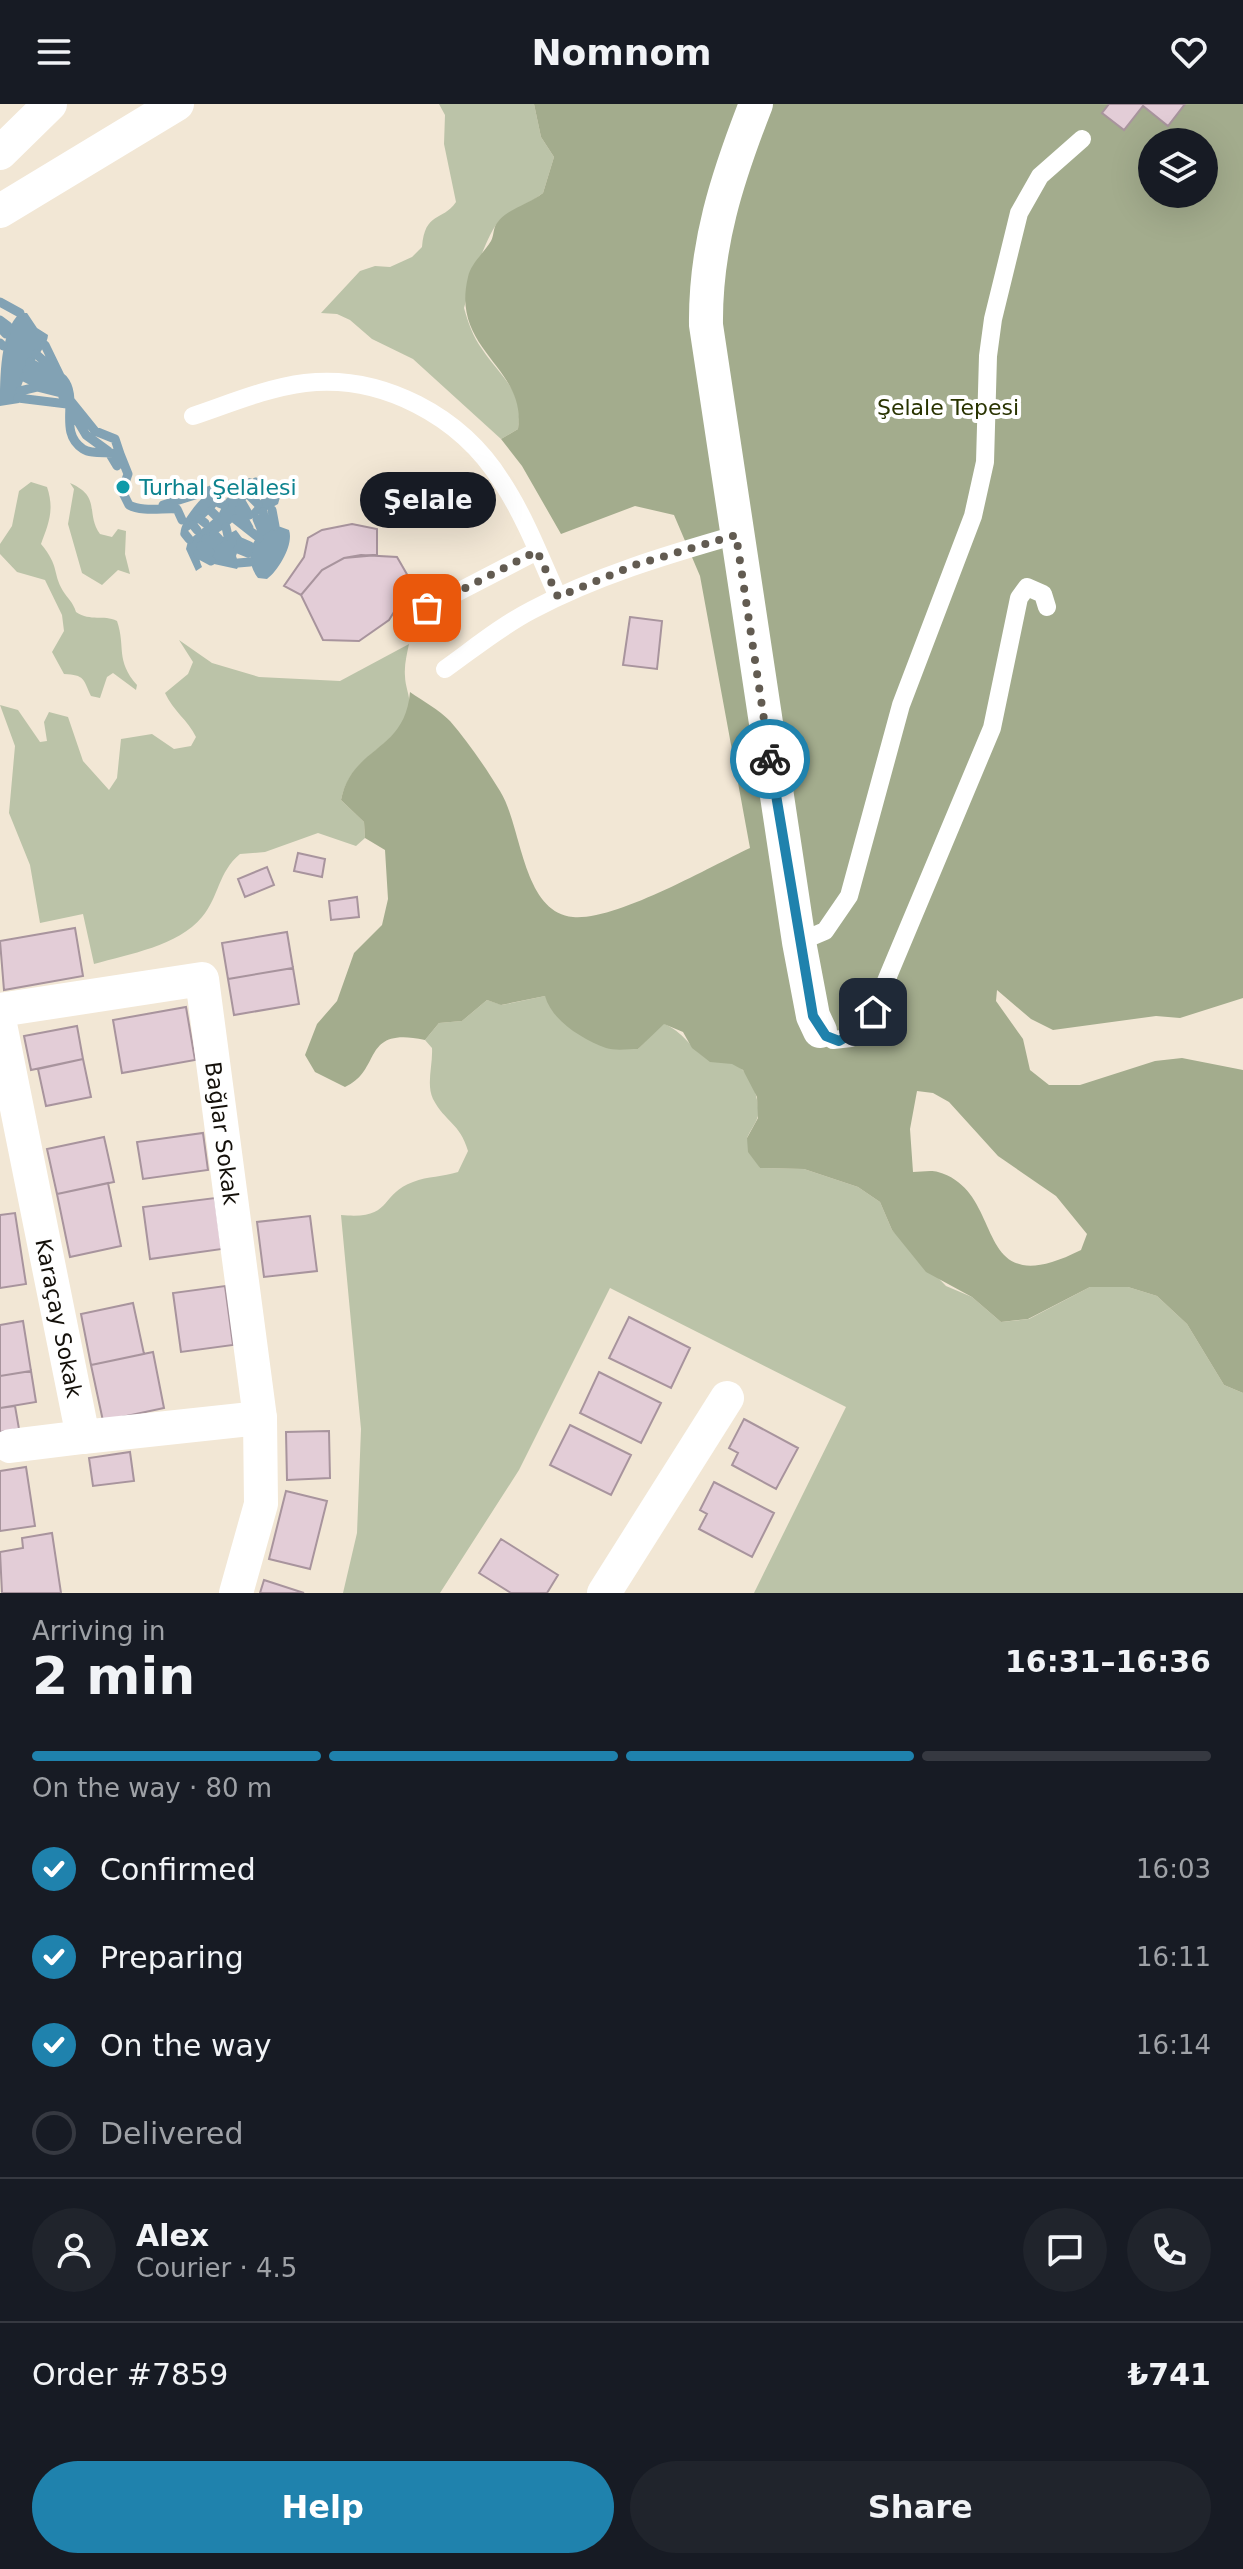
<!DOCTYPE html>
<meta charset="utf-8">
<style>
:root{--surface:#171b24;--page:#20242c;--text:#f1f3f6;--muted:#9ea1a6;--line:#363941;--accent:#1f82ad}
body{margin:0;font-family:"DejaVu Sans",sans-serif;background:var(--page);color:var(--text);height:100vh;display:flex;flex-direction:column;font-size:30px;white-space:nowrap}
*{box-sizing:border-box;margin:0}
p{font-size:26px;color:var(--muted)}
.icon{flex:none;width:44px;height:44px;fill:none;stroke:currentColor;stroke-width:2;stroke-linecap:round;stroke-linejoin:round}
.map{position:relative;height:1489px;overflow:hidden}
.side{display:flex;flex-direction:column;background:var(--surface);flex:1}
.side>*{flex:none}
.fabs{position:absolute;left:1138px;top:24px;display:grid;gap:16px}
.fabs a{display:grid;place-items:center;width:80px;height:80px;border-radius:50%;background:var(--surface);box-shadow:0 8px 32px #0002;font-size:40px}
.pin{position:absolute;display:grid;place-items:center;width:68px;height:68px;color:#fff;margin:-34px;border-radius:16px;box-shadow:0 4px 12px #0006}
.courier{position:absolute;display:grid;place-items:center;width:80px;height:80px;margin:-40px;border:6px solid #1f82ad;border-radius:50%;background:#fff;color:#222;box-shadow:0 2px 10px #0007}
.bubble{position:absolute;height:56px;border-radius:28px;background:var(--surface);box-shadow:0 8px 32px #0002;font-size:26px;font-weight:700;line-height:56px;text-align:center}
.headline em{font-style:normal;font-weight:700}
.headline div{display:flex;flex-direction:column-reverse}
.headline{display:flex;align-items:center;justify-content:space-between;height:136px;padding:0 32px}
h1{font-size:52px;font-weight:700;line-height:60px}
.bar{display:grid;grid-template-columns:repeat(4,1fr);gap:12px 8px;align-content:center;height:96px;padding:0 32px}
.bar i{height:10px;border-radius:6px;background:var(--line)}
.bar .current{background:var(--accent)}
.bar p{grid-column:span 4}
.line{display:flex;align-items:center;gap:20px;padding:0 32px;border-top:2px solid var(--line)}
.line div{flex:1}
.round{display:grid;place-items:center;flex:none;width:84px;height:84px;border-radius:42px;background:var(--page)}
ol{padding:0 32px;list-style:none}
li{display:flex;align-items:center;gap:24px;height:88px}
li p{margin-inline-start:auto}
li .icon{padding:8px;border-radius:50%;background:var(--accent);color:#fff;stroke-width:4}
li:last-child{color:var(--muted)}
li i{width:44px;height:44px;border:4px solid var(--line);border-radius:50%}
.button{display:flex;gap:16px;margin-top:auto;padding:16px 32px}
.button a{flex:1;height:92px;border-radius:48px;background:var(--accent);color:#fff;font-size:32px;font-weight:700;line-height:92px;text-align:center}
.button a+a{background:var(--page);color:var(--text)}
header{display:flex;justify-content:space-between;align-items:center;height:104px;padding:0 32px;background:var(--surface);font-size:36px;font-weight:700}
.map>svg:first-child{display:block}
.green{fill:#bbc3a8}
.forest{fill:#a3ac8d;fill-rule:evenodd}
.water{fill:#82a2b4}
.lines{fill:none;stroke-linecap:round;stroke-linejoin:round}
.stream{stroke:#82a2b4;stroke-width:9}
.building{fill:#e3cdd7;stroke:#a8949d;stroke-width:2}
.lane{stroke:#fff;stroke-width:18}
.street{stroke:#fff;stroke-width:34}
.done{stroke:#625b51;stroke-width:8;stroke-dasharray:0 14.4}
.route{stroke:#1f82ad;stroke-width:10}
.culture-dot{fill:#0f9aa8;stroke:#fff;stroke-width:3}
.labels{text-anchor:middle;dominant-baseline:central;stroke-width:8;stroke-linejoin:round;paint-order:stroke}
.park-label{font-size:22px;fill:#293300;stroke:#fff}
.culture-label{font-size:22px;fill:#0d838f;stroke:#fff;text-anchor:start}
.street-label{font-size:22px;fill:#14100a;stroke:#fff}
</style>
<header><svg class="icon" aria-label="menu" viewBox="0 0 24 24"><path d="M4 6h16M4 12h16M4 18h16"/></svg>Nomnom<svg class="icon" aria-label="heart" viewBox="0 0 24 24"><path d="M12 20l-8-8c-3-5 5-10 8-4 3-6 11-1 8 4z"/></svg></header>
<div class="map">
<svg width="1243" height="1489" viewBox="0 0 1243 1489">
<rect width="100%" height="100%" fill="#f2e7d5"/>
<path class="green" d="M439 0H534L541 33 554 53 543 89C530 100 513 104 500 116 486 130 470 183 464 204 468 218 473 233 482 245 502 275 524 286 518 325L501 335 413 255 372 235 350 216 337 210 321 209 360 167 375 162 390 163 412 153 422 143C425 107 442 118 456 98L444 40 445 11Z
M31 378 47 383C55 406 48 421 41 440 60 463 52 468 63 487 68 495 73 498 76 508 91 518 103 510 117 517 126 543 115 556 137 581L136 586 113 569 107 573 100 594 91 592C83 575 85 571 64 570L52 548 64 527 62 511 45 476 17 468 0 450V440L12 422 19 387Z
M70 379C102 393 85 409 100 430L112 433 118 425 126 427 125 450 130 470 118 466 102 481 82 469 68 420 74 385Z
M179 536 212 559 259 573 340 577 409 540C407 550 404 561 405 572 405 586 415 600 406 614 385 649 350 653 341 696L364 718 365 734 356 742 318 729 265 748 240 750C218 768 219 793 202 813 178 842 129 850 94 860L83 810 40 819 30 761 9 709 15 642 0 601 18 606 40 638 47 637 44 618 49 608 68 613 83 657 109 686 117 674 121 635 152 630 174 645 191 642 196 633C188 616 173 607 165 589L188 570 193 558Z
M545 892 638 945 663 919C685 929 688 942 706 954 714 960 722 957 731 959 750 964 760 994 758 1012 756 1019 750 1027 747 1034L760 1064 804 1065 858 1083 880 1098 892 1126 946 1182 972 1193 1001 1218 1029 1215 1090 1183H1128L1157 1192 1187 1220 1224 1281 1243 1289V1489H754L846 1303 610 1184 519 1366 440 1489H343L357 1429 361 1325 341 1111C394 1116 378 1091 413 1078 428 1072 443 1073 458 1068L468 1047C460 1019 445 1018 433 995 426 980 433 961 432 944L425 936 439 919 462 917 487 896 502 901Z"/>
<path class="forest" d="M534 0H1243V894L1180 914 1156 912 1053 926 1031 915 997 886 996 897 1023 935 1030 966 1049 981H1080L1155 957 1182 954 1243 966V1289L1224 1281 1187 1220 1157 1192 1128 1183H1090L1028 1215 1001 1218 972 1193 926 1168 892 1126 880 1098 858 1083 804 1065 760 1064 748 1048 747 1034 758 1014 757 993 743 966 732 960 710 958 692 944 683 928 664 920 638 945C629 945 615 947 606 944 582 935 552 917 545 892L501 901 487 896 462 917 439 919 425 936C360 922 383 966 345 983L315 968 305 951 317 920 337 897 354 849 382 821 388 795 385 746 365 734 364 718 341 696C352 641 405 649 410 588 423 597 439 606 450 617 468 638 486 664 500 687 522 722 522 808 573 813 616 817 709 763 750 744L700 472 674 411 635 402 561 430 522 362 501 335 518 325C527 262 450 247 468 173 471 159 484 149 491 137 494 132 493 124 497 119 506 105 530 100 543 89L554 53 541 33ZM1152 38H1204V90H1152ZM917 987 933 989 949 998 998 1052 1056 1092 1087 1130 1081 1146C968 1203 1009 1088 938 1068 931 1066 921 1068 913 1068L910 1025Z"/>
<path class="water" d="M20 209H27L37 224 48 231C47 248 18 267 19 299L0 302C0 274 0 227 20 209Z
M249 374 256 376C256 388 251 390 244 398 239 403 239 410 235 415 221 433 189 434 202 463L196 467 186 445 188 437 218 411 226 395Z
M228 375C231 397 196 421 181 432 176 418 214 378 228 375Z
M274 381 282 386 278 400 251 415V407Z
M278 422 289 426C294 440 279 466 267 475L258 474C242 454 252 425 278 422Z
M236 426 242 434 236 452 239 461 237 465 214 460 209 451 214 438Z"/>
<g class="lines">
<path class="stream" d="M0 198 20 209
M0 216 8 222
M0 224 6 230
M0 239 3 242
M45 241 60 272
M36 250 45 258 64 293
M30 258C40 267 55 266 63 275 80 295 57 328 83 345 92 351 109 347 120 350L128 370 122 387 129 401C142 408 162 404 177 405L182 416
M27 266 47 276 58 287
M24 273 42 282
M20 287 37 283 61 289 86 331 108 347 117 362
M18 294 67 300
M70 296 95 327 115 335 120 350
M256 378 267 385
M229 381 241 385
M227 386 233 390
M250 392 258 400
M219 399 224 401
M242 399 249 411
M163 401 211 386
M239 406 249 424
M272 406 275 422
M211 407 216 412
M263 408 267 424
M200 415 205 419
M235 415 259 434
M257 415 262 427
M193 421 197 426
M226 423 228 432
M185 430 189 435
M214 430 219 435
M206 435 213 440
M241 438 250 442
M201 442 210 448
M238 445 248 449
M198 450 211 457
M238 459 250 458"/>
</g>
<path class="building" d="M1109 0H1185L1168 22 1143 2 1124 26 1102 9Z
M352 420 377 425V451L344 454 322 466 301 491 284 482 304 453 308 434 322 426Z
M361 451 397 453 412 479 389 516 359 537 323 536 301 491 322 466 344 454Z
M630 513 662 517 657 565 623 561Z
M298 749 325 755 322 773 294 767Z
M267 763 274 781 245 793 238 775Z
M357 793 359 813 331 816 329 797Z
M75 824 83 872 4 886 0 837Z
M287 828 293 864 228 875 222 839Z
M293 864 299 900 234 911 228 875Z
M186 903 195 956 122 969 113 916Z
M77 922 83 955 31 966 24 932Z
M83 955 91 993 46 1002 38 965Z
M203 1029 208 1066 143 1075 137 1038Z
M104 1033 114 1078 57 1090 47 1045Z
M108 1079 121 1142 70 1153 57 1090Z
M215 1094 222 1145 150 1155 143 1103Z
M15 1109 26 1180 0 1184V1111Z
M310 1112 317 1167 264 1173 257 1118Z
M225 1182 233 1241 181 1248 173 1189Z
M133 1199 144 1250 91 1261 81 1210Z
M629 1213 690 1244 671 1284 609 1254Z
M23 1217 31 1267 0 1272V1221Z
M153 1248 164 1304 103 1317 91 1261Z
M31 1267 36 1298 0 1304V1272Z
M599 1268 661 1299 641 1339 580 1309Z
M15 1302 19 1325 0 1328V1304Z
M744 1315 798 1344 776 1385 732 1361 738 1349 729 1344Z
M570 1321 631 1351 611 1391 550 1361Z
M329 1327 330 1374 287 1376 286 1328Z
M130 1348 134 1377 93 1382 89 1354Z
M26 1363 35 1422 0 1427V1367Z
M714 1378 774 1409 752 1453 699 1425 707 1410 700 1406Z
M286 1387 327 1397 310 1465 269 1455Z
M52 1429 61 1489H2L0 1448 23 1444 22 1434Z
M501 1435 558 1471 547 1489H511L479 1469Z
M264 1476 304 1489H260Z"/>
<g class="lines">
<path class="lane" d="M193 312C229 300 266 284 305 279 382 270 461 312 502 378 525 413 541 455 558 493
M427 504 537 447
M445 565C473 545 501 522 532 506 596 472 666 451 736 431
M799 838 825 827 849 792 901 601 973 412 985 358 988 252 993 215 1019 109 1040 72 1082 35
M820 927 833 936 851 934 873 908 992 624 1019 494 1027 483 1043 490 1047 503"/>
<g class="street">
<path d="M756 0C727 74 705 142 706 221L799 838 813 912 820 927"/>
<path d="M0 49 50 0"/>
<path d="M0 107 177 0"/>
<path id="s1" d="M0 906 202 875 260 1314 261 1400 236 1489"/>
<path id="s2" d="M0 920 83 1333 260 1314"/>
<path d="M10 1342 83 1333"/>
<path d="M604 1489 727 1294"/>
</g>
</g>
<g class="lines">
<path class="done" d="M427 504 537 447 558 493 635 461 736 431 770 655"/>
<path class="route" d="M770 655 813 912 826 932 839 937 862 924 873 908"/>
</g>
<circle class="culture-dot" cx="123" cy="383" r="8"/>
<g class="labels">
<g class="park-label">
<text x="948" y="303">Şelale Tepesi</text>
</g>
<g class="culture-label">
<text x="139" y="383">Turhal Şelalesi</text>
</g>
<g class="street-label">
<text stroke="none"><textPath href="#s1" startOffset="360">Bağlar Sokak</textPath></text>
<text stroke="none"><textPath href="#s2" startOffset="300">Karaçay Sokak</textPath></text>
</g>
</g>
</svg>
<div class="fabs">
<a><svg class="icon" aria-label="layers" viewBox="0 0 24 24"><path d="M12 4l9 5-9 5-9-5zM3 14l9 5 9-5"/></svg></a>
</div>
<div class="pin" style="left:427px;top:504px;background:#ea580c"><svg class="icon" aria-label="bag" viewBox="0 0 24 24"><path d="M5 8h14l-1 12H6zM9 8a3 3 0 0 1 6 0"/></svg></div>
<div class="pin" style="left:873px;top:908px;background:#1f2937"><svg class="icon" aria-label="home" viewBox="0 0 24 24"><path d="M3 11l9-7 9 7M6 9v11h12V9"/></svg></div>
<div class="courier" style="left:770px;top:655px"><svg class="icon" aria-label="bike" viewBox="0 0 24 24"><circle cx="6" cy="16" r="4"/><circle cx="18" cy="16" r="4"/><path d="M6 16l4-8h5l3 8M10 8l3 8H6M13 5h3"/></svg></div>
<div class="bubble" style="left:360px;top:368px;width:136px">Şelale</div>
</div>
<section class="side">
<div class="headline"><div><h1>2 min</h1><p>Arriving in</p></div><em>16:31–16:36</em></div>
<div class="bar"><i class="current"></i><i class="current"></i><i class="current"></i><i></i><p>On the way · 80 m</p></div>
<ol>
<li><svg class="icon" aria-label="check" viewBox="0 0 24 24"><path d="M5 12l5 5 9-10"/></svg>Confirmed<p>16:03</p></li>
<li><svg class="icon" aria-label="check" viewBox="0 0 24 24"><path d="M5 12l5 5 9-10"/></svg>Preparing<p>16:11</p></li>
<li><svg class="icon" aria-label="check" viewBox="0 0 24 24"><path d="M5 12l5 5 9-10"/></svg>On the way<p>16:14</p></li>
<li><i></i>Delivered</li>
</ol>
<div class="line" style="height:144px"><a class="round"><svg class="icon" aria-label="person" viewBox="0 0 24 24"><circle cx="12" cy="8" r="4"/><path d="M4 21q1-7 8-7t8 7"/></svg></a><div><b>Alex</b><p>Courier · 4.5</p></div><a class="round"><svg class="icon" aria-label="chat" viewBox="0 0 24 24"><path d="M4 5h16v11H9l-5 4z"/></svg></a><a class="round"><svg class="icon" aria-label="phone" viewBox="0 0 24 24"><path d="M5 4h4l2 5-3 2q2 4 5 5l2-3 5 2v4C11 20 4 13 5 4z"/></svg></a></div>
<div class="line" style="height:104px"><div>Order #7859</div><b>₺741</b></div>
<div class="button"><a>Help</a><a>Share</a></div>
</section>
